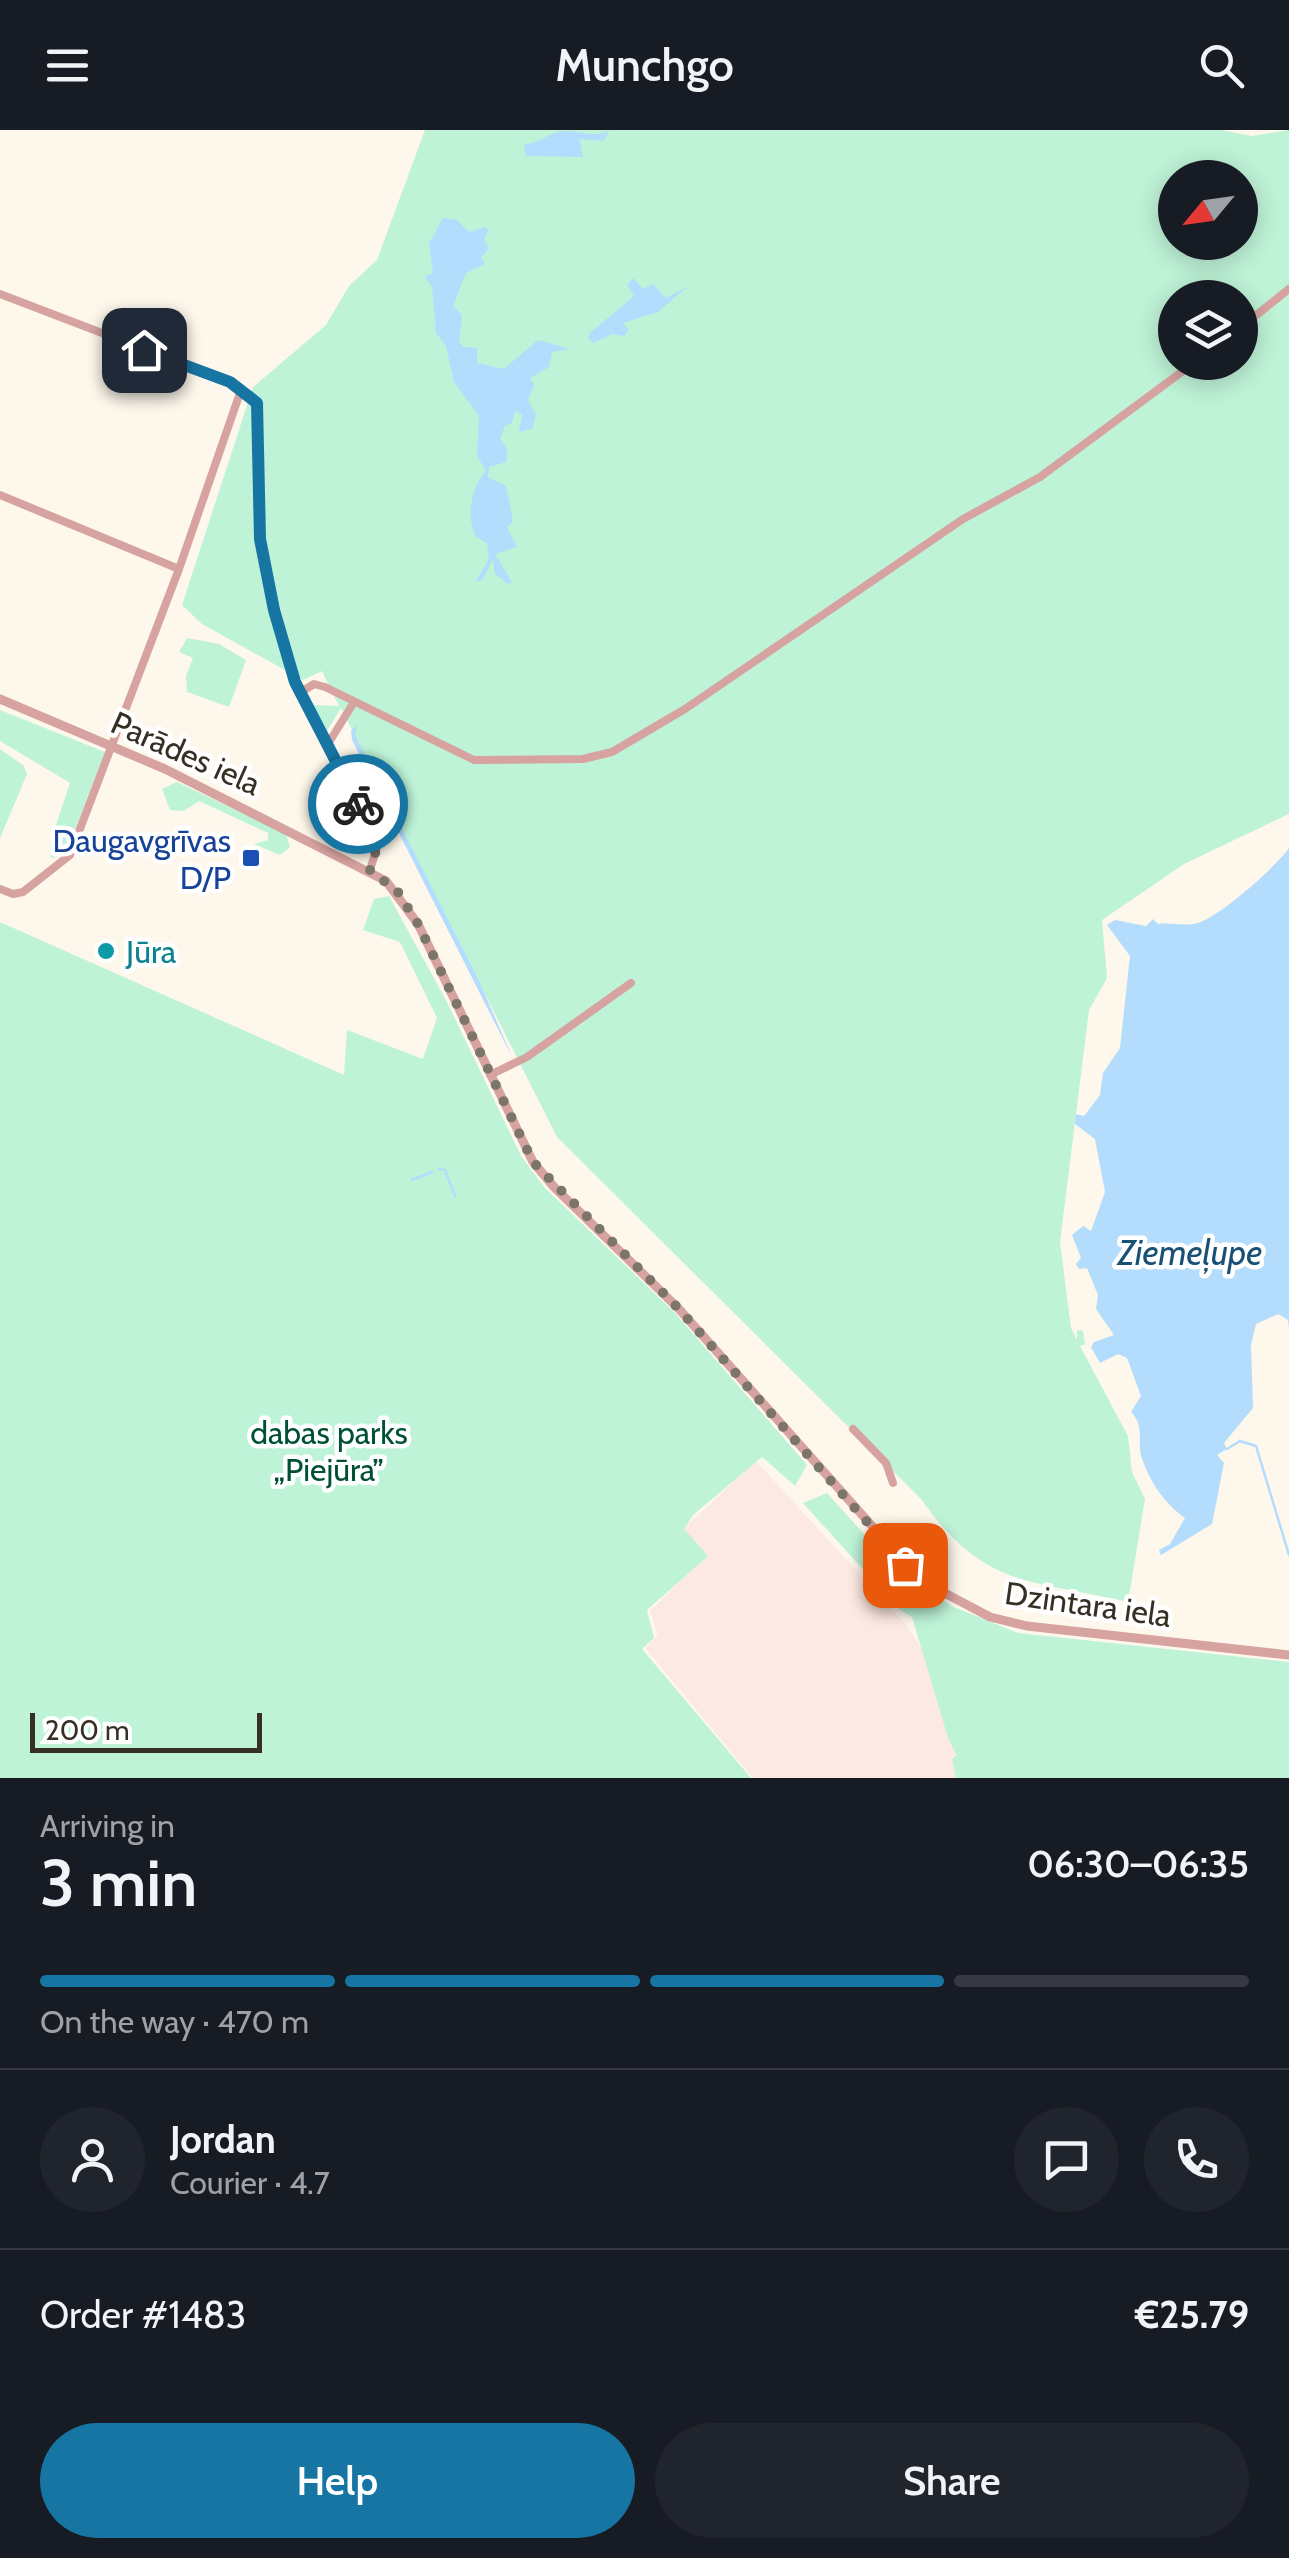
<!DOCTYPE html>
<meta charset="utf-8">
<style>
:root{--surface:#171b24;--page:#20242c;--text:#f1f3f6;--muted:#9ea1a6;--line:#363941;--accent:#1675a3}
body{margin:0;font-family:Cabin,sans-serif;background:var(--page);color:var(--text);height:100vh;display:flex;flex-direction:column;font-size:38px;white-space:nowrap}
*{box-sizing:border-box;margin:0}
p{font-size:32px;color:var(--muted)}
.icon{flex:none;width:55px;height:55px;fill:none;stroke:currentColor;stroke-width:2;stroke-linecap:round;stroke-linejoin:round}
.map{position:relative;height:1648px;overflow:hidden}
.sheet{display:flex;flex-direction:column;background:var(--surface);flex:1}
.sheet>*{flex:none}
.needle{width:65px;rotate:241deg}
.buttons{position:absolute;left:1158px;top:30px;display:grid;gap:20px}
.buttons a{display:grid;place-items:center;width:100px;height:100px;border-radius:50%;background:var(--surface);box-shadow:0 5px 25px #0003;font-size:50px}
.scale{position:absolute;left:30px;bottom:25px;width:232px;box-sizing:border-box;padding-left:10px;border:5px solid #362f24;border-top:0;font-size:28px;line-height:35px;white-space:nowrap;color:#362f24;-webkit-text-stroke:8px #fff;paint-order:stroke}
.pin{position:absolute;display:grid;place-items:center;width:85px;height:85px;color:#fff;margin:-42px;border-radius:20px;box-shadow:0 5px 15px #0006}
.courier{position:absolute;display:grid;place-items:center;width:100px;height:100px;margin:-50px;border:8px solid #1675a3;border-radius:50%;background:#fff;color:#222;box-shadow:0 2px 12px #0007}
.summary em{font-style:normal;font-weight:600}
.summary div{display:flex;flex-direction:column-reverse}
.summary{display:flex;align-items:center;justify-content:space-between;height:170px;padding:0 40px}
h1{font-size:65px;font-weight:600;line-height:75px}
.bar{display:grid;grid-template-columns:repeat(4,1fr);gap:15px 10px;align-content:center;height:120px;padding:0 40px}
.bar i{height:12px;border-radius:8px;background:var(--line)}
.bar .on{background:var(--accent)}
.bar p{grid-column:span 4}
.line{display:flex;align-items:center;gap:25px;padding:0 40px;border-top:2px solid var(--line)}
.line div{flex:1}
.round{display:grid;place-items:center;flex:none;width:105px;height:105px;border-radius:52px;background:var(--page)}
.button{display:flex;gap:20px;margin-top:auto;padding:20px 40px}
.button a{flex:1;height:115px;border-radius:60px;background:var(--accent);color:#fff;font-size:40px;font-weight:600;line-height:115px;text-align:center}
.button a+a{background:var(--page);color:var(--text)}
header{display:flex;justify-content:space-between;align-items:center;height:130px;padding:0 40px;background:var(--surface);font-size:45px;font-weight:600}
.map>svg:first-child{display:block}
.industrial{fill:#fde9e3}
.green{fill:#bef3d7;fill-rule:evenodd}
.water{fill:#b4dcfc}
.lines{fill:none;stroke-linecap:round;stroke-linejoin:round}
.stream{stroke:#b4dcfc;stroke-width:2.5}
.minor{stroke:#d6a3a0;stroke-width:8}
.tertiary{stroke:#d6a3a0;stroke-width:9}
.done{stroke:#7c756a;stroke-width:10;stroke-dasharray:0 18}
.route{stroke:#1675a3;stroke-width:12}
.transit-dot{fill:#1a4fb4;stroke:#fff;stroke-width:4}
.culture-dot{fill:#0f9aa8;stroke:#fff;stroke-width:4}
.labels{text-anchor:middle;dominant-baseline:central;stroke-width:9;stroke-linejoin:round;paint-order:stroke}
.street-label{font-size:32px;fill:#362f24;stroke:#fff}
.transit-label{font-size:32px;fill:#164399;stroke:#fff;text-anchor:end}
.culture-label{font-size:32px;fill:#0d838f;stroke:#fff;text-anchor:start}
.park-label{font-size:32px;fill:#005034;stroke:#fff}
.water-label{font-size:35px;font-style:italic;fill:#195076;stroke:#fff}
</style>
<header><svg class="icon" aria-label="menu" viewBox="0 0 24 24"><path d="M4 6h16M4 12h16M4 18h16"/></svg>Munchgo<svg class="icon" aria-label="search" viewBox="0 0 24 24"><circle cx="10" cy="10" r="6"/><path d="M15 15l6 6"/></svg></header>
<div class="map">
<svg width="1289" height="1648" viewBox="0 0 1289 1648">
<rect width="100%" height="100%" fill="#fef7eb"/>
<path class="industrial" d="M756 1331 906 1495 922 1519 963 1632 961 1648H753L645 1518 658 1506 650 1481 705 1426 683 1399Z"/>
<path class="green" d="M425 0H1221L1252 6 1289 0V684L1184 734 1102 790 1107 848 1089 880 1060 1112 1071 1198 1077 1210V1200L1083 1201 1085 1214 1080 1216 1128 1306 1132 1342 1145 1369 1128 1472C1033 1450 984 1459 922 1370L557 1007 341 578 325 604 310 575 339 576 322 541 303 550 202 494 182 475 253 257 326 195 349 156 377 130ZM1175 48H1240V112H1175ZM1175 168H1240V232H1175Z
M187 508 219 514 246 530 229 577 187 562 186 546 193 528 179 522Z
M0 580 105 622 65 725 51 728 50 713 70 653 0 611Z
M0 619 23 635 27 644 0 708Z
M177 652 286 704 290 717 280 725 254 714 268 710V703L199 671 184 681 170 680 162 659Z
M389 766 447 872 521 1026 544 1057 676 1184 807 1335 795 1356 762 1327 693 1385 684 1399 708 1426 647 1480 654 1508 642 1519 751 1648H0V792L344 945 347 900 423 929 437 888 400 812 363 800 374 769Z
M827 1363 901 1445 954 1477 1018 1503 1289 1532V1648H956L952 1629 957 1625 949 1611 912 1487 900 1480 803 1373Z"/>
<path class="water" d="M610 0 603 11 580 9 583 27 526 26 524 14C541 14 547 3 562 1 581 0 595 9 610 0Z
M443 88 457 90 469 102 486 97 488 101 484 110 489 118 481 128 485 134 466 143 453 176 462 185 459 212 464 217 477 218V233L504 239 538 210 570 219 552 222 549 237 530 248 534 255 528 270 536 285 532 299 519 302 522 285 515 281 512 293 505 296 500 309 507 319 506 332 489 337 488 347 506 356 513 391 507 397 517 417 495 424 512 452 508 454 495 444 493 429 482 451H476L489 429 487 413 476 407C465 386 472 356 486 341L477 326 479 286 454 252 446 216 436 203 432 157 425 147 433 143 429 114Z
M633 148 643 159 653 154 666 168 687 157 658 182 623 193 629 200 624 206 612 204 594 213 588 209 590 203 634 166 627 155Z
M357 595 355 605 480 853 513 929 352 610 351 601Z
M1289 718V1199L1288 1190 1278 1184 1256 1194 1251 1215 1253 1278 1224 1313 1227 1319 1217 1325 1224 1333 1212 1394 1161 1425 1159 1420 1170 1414 1185 1388C1165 1374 1148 1350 1141 1325 1137 1310 1145 1296 1131 1282L1141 1266 1127 1228 1118 1224 1100 1233 1091 1217 1094 1212 1114 1205 1096 1179 1098 1165 1087 1138 1079 1139 1076 1134 1081 1128 1072 1105 1083 1096 1091 1101 1105 1062 1095 1009 1075 994 1076 984 1084 986 1100 965 1103 943 1120 918 1130 826 1107 795 1115 790 1146 796 1153 789 1158 794C1171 792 1184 797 1198 793 1220 786 1275 738 1289 718Z"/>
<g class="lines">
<path class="stream" d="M439 1039 445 1040 455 1066
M412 1050 432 1042
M1227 1319 1240 1311 1256 1316 1289 1425"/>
<path class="minor" d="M0 164 230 252 257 273 260 409 285 521 295 552 378 714 370 740
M1240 198 1289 159
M0 365 179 439
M301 562 314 554 325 557 474 630 583 629 612 622 685 579 963 389 1040 347 1195 232
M328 614 354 572
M0 759 13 764 23 762 70 725 179 439 241 260
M490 945 527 927 631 853
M853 1299 886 1333 893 1353"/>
<path class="tertiary" d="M0 569 165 639 386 751 418 794 533 1032 554 1057 679 1179 920 1450 990 1487 1027 1496 1289 1525"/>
</g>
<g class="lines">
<path class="done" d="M358 674 378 714 370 740 398 762 418 794 533 1032 679 1179 905 1435"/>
<path class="route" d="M144 220 230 252 257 273 260 409 274 480 295 552 358 674"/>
</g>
<rect class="transit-dot" x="241" y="718" width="20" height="20" rx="5"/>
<circle class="culture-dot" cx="106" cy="821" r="10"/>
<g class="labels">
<g class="street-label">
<text transform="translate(186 623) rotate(24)">Parādes iela</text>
<text transform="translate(1088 1474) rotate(8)">Dzintara iela</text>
</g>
<g class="transit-label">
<text x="231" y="710">Daugavgrīvas<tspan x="231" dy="37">D/P</tspan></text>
</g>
<g class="culture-label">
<text x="126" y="821">Jūra</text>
</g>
<g class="park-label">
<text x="329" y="1302">dabas parks<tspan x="329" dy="37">„Piejūra”</tspan></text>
</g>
<g class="water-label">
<text x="1190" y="1122">Ziemeļupe</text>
</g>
</g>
</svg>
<div class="buttons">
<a><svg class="needle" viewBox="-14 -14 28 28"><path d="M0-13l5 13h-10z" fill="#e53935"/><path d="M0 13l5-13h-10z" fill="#9ea1a6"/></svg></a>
<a><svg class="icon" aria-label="layers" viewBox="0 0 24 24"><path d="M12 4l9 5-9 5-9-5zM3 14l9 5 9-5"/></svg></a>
</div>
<div class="scale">200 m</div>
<div class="pin" style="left:905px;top:1435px;background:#ea580c"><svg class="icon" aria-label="bag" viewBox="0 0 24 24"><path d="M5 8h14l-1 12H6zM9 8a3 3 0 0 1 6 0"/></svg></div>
<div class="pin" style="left:144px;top:220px;background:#1f2937"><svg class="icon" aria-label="home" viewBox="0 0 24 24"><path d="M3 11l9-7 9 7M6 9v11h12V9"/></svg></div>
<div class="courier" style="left:358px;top:674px"><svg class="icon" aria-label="bike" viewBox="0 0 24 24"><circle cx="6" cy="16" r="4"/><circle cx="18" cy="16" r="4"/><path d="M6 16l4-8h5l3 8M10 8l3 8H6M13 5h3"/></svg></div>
</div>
<section class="sheet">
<div class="summary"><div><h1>3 min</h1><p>Arriving in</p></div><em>06:30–06:35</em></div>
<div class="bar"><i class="on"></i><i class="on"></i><i class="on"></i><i></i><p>On the way · 470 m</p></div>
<div class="line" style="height:180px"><a class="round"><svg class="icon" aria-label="person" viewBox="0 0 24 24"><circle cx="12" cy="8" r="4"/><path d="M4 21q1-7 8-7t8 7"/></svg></a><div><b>Jordan</b><p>Courier · 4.7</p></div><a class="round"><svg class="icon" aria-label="chat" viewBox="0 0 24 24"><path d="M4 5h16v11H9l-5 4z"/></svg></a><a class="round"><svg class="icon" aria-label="phone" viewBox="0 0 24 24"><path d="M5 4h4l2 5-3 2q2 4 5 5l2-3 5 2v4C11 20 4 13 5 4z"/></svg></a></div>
<div class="line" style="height:130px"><div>Order #1483</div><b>€25.79</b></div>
<div class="button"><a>Help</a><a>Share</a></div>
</section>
